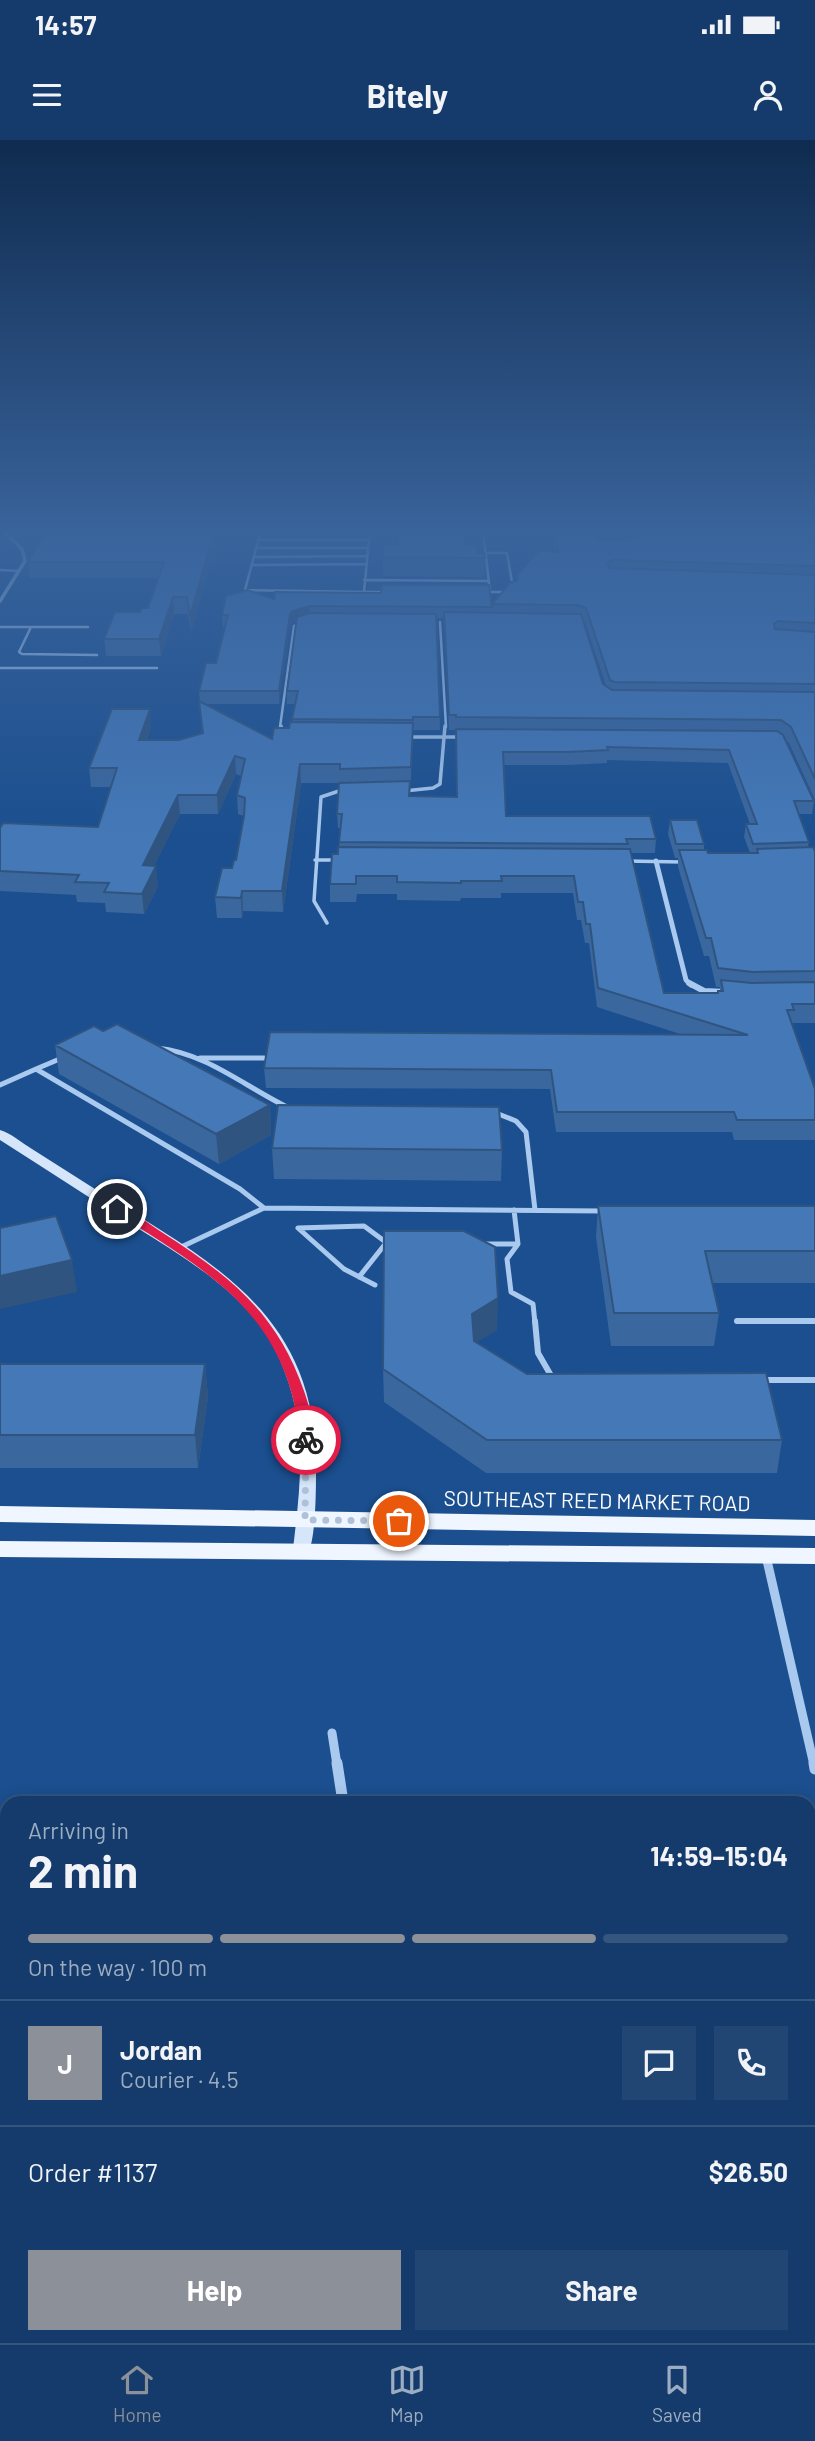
<!DOCTYPE html>
<meta charset="utf-8">
<style>
:root{--surface:#143b6b;--page:#214673;--text:#f1f3f6;--muted:#9dadc1;--line:#33557e;--accent:#8c9099}
body{margin:0;font-family:Barlow,sans-serif;background:var(--page);color:var(--text);height:100vh;display:flex;flex-direction:column;font-size:26px;white-space:nowrap}
*{box-sizing:border-box;margin:0}
p{font-size:23px;color:var(--muted)}
.icon{flex:none;width:38px;height:38px;fill:none;stroke:currentColor;stroke-width:2;stroke-linecap:round;stroke-linejoin:round}
.map{position:relative;flex:1;overflow:hidden}
.side{position:absolute;left:0px;top:1656px;width:816px;height:548px;display:flex;flex-direction:column;background:var(--surface);border-radius:21px 21px 0 0;box-shadow:0 4px 18px #0003,0 0 0 2px var(--line)}
.side>*{flex:none}
.pin{position:absolute;display:grid;place-items:center;width:60px;height:60px;color:#fff;margin:-30px;border:4px solid #fff;border-radius:50%;box-shadow:0 2px 7px #0007}
.courier{position:absolute;display:grid;place-items:center;width:70px;height:70px;margin:-35px;border:5px solid #e11d48;border-radius:50%;background:#fff;color:#222;box-shadow:0 2px 9px #0007}
.headline em{font-style:normal;font-weight:700}
.headline div{display:flex;flex-direction:column-reverse}
.headline{display:flex;align-items:center;justify-content:space-between;height:119px;padding:0 28px}
h1{font-size:46px;font-weight:700;line-height:52px}
.bar{display:grid;grid-template-columns:repeat(4,1fr);gap:10px 7px;align-content:center;height:84px;padding:0 28px}
.bar i{height:9px;border-radius:5px;background:var(--line)}
.bar .selected{background:var(--accent)}
.bar p{grid-column:span 4}
.line{display:flex;align-items:center;gap:18px;padding:0 28px;border-top:2px solid var(--line)}
.line div{flex:1}
.round{display:grid;place-items:center;flex:none;width:74px;height:74px;border-radius:0px;background:var(--page)}
.cta{display:flex;gap:14px;margin-top:auto;padding:14px 28px}
.cta a{flex:1;height:80px;border-radius:0px;background:var(--accent);color:#fff;font-size:28px;font-weight:700;line-height:80px;text-align:center}
.cta a+a{background:var(--page);color:var(--text)}
.status{display:flex;justify-content:space-between;align-items:center;height:49px;padding:0 35px;background:var(--surface);direction:ltr}
.status svg{height:19px;fill:currentColor}
header{display:flex;justify-content:space-between;align-items:center;height:91px;padding:0 28px;background:var(--surface);font-size:32px;font-weight:700}
.dock{display:flex;justify-content:space-around;align-items:center;height:98px;border-top:2px solid var(--line);background:var(--surface);font-size:19px;color:var(--muted)}
.dock a{display:grid;justify-items:center;gap:4px}
.dock .selected{color:var(--accent)}
.map>svg:first-child{display:block}
.lines{fill:none;stroke-linecap:round;stroke-linejoin:round}
.lane-far3{stroke:#a9c9ee;stroke-width:2.5}
.lane-far2{stroke:#a9c9ee;stroke-width:3.5}
.lane-far1{stroke:#a9c9ee;stroke-width:5}
.lane{stroke:#a9c9ee;stroke-width:6}
.street-far4{stroke:#a9c9ee;stroke-width:3.5}
.street-far3{stroke:#a9c9ee;stroke-width:5}
.street-far2{stroke:#a9c9ee;stroke-width:6}
.street-far1{stroke:#a9c9ee;stroke-width:9}
.street{stroke:#a9c9ee;stroke-width:11}
.secondary{fill:#d6e6fa;fill-rule:evenodd}
.primary{fill:#f0f6ff;fill-rule:evenodd}
.wall{fill:#3a679d;fill-rule:evenodd}
.shaded-wall{fill:#305480}
.building{fill:#4478b7;stroke:#305480;stroke-width:2}
.route{fill:#e11d48}
.done{stroke:#afc1d8;stroke-width:7;stroke-dasharray:0 12.6}
.labels{text-anchor:middle;dominant-baseline:central;stroke-width:6;stroke-linejoin:round;paint-order:stroke}
.near-street-label{font-size:21px;fill:#fff;stroke:#1b4f8f}
</style>
<div class="status"><b>14:57</b><svg viewBox="0 0 49 12"><path d="M0 12V9h3v3zM5 12V6h3v6zM10 12V3h3v9zM15 12V0h3v12zM26 1h20v11H26zM47 4h2v5h-2z"/></svg></div>
<header><svg class="icon" aria-label="menu" viewBox="0 0 24 24"><path d="M4 6h16M4 12h16M4 18h16"/></svg>Bitely<svg class="icon" aria-label="person" viewBox="0 0 24 24"><circle cx="12" cy="8" r="4"/><path d="M4 21q1-7 8-7t8 7"/></svg></header>
<div class="map">
<svg width="815" height="2203" viewBox="0 0 815 2203">
<rect width="100%" height="100%" fill="#1b4f8f"/>
<g class="lines">
<path class="lane-far3" d="M261 390 245 450 364 452
M261 390H370
M370 390 364 452H387
M483 390 490 452
M258 400H369
M256 408H368
M486 413H507L513 448
M254 417 367 416
M252 425 366 424
M0 430 18 431
M364 440 489 441
M484 452H509
M440 482 446 587
M0 487H88
M31 487 19 512 22 514 97 515
M0 528H157
M280 587 294 486 300 484"/>
<path class="lane-far2" d="M281 586 283 594
M408 597H461
M404 651 433 648 440 644 445 586
M315 720H336
M626 721 682 722
M327 783 314 761 321 657 345 649"/>
<path class="lane-far1" d="M157 908C206 913 244 946 287 967
M200 918H264
M36 929 62 918
M0 945 36 929 240 1049 264 1068
M496 973 516 981 526 992 535 1070
M514 1070 518 1104
M484 1104H518L507 1119 511 1152 533 1164 535 1183
M179 1108 264 1068 604 1071
M359 1137 386 1103
M375 1145 344 1129 298 1088 364 1086 387 1103
M737 1181H815"/>
<path class="lane" d="M535 1181 538 1213 553 1239
M737 1181H815
M762 1240H815"/>
<path class="street-far4" d="M717 390 720 391
M0 461 25 421 22 409 2 390"/>
<path class="street-far3" d="M656 721 686 840 691 845"/>
<path class="street-far2" d="M689 843 704 851 727 852"/>
<path class="street-far1" d="M766 1416 814 1625
M332 1593 337 1625"/>
<path class="street" d="M337 1623 343 1662
M814 1623 815 1629
M808 1766H815
M405 2196V2203"/>
<path class="secondary" d="M0 990C11 993 22 1003 32 1009 53 1022 74 1036 95 1049 212 1123 317 1172 316 1329 316 1348 316 1398 308 1413L302 1415 296 1413 293 1409C298 1366 304 1320 297 1277 292 1247 280 1213 262 1188 230 1144 179 1114 134 1086 89 1057 45 1029 0 1000Z"/>
<path class="primary" d="M0 1366 815 1380V1396L0 1382Z
M0 1401 815 1408V1424L0 1417Z"/>
</g>
<path class="wall" d="M37 390H220L191 493 188 474H174L161 516H106L104 499 148 468 158 438H30L28 422 44 393H37Z
M550 390H595L599 401H620L644 395 642 390H682L693 394H750L748 390H815V660L789 603 786 601 814 661 812 674H799L809 702 808 707 815 711V883H792L815 949V1000H734L732 992H556L550 949 266 948 264 928 683 895 597 867 589 803H585L581 780H577L573 753H501V758H461L460 761 397 760V754H357L356 762H330V744L339 707 341 688H338L337 674 340 643H301L283 772 243 771 242 778H217L215 757 236 720 244 676 238 674 237 655 241 636 236 634 218 674H180L154 726 158 746 144 774 106 772 105 763 77 762 76 755 0 751V688L98 687 111 647H91L89 628 151 587 147 600H179L202 593 199 551 216 523 225 487H223L222 475 274 459 492 467V473V464L517 441 555 411ZM437 478H444L449 590H455L456 593V657L410 656 413 590H440ZM297 481 287 551V564H296L292 582 289 588 272 599 205 564H279L290 485 293 482ZM583 481 585 482 606 546 603 544ZM607 620 728 623 750 684H746L744 697 750 713H708L704 710V704L670 680 668 694 675 718H678V727L704 816H709L716 847H720V851H718L717 853H664L631 713H655L656 699 506 676 503 625H567L607 623Z
M466 405 485 418 484 437 383 436V417Z
M103 891 270 965 271 995 219 1024 59 934 55 905Z
M272 1008 502 1010 501 1041 274 1039Z
M598 1066H815V1143H712L719 1173 714 1206H611L596 1097Z
M497 1190 476 1202 527 1234 782 1300 777 1333H486L384 1262 383 1229Z
M0 1224H205L208 1257 198 1328H0Z"/>
<path class="shaded-wall" d="M215 390H220L191 493 190 476Z
M173 457 174 474 161 516 159 499Z
M310 466V477L293 482 290 485 279 564V551L290 474 292 471Z
M150 569 151 587 141 618 139 600Z
M413 583V601L411 646V627Z
M235 616 236 634 218 674 217 655Z
M300 624 301 643 283 772 282 751Z
M178 655 180 674 145 745 143 725Z
M156 726 158 746 144 774 142 754Z
M242 751 243 771 242 778 241 758Z
M270 965 271 995 219 1024 216 994Z
M72 1120 77 1152 0 1169V1136Z
M498 1158 497 1190 471 1206 472 1174Z
M205 1224 208 1257 198 1328 195 1295Z"/>
<path class="building" d="M46 390H215L190 476 187 457H173L159 499H104L115 472H140L142 468H148L164 422H28Z
M398 390H465L466 405H476L477 413H484L485 418 383 417V405H398Z
M553 390H595L599 401H620L649 394 647 390H682L693 394H759L757 390H815V426L612 420 608 423 609 428 815 435V483L778 481 774 484 775 489 815 492V544L614 542 610 540 586 468 578 465 492 464 511 442 517 441 518 434 539 410 558 412Z
M382 445H489L492 467 310 466 292 471 290 474 279 551H199L206 523H216L228 475H222L226 456 247 450 274 459 275 452 381 453Z
M444 472 581 474 603 544 612 550 815 552V639L791 587 781 580 456 577V575H449Z
M310 473 436 474 440 577H413V580L292 579 298 551H287L297 477Z
M199 561 272 599 274 588H289L290 582 413 583 411 627 340 629V624H300L282 751H242L241 758 215 757 222 728H232L234 720H236L244 676 245 658 237 655 245 619 235 616 217 655H178L143 725 156 726 142 754 104 752 109 743 75 742 79 735 0 731V688L3 683 98 687 117 628H89L112 569H150L139 600H179L203 593Z
M456 589 777 591 783 595 814 661H794L809 702 753 704 746 684H757L729 610 607 607 608 610 568 612H503L506 676H650L656 699H626L628 704 339 702 342 674H337L339 643 410 641 409 656 457 657Z
M670 680H697L704 704H676Z
M338 707 630 709 664 853H718V851H723L721 840 752 843 815 842V864H792L794 870H787L815 949V980H737L734 972H557L551 930 264 928 270 892 748 895 598 848 590 784H586L583 762H578L574 736H501L502 741H461V743L397 742V736H356V744H330L332 714H338Z
M813 707 815 711V831L753 832 718 828 711 798H706L679 710H707L708 713H758L757 709Z
M117 884 270 965 216 994 55 905 94 886 103 891Z
M278 965 499 967 502 1010 272 1008Z
M598 1066H815V1111H705L719 1173H614Z
M56 1076 72 1120 0 1136V1088Z
M384 1091H464L495 1107 498 1158 472 1174 474 1201 527 1234 766 1233 782 1300H487L383 1229Z
M0 1224H205L195 1295H0Z"/>
<linearGradient id="sky" x2="0" y2="1"><stop stop-color="#0f2b4f"/><stop offset="0.56" stop-color="#39639b"/><stop offset="1" stop-color="#39639b" stop-opacity="0"/></linearGradient>
<rect width="815" height="698" fill="url(#sky)"/>
<path class="route" d="M117 1066C133 1071 149 1084 163 1093 230 1136 277 1173 304 1251 309 1265 316 1289 311 1303L306 1304 300 1300C288 1174 210 1133 113 1071L112 1069Z"/>
<g class="lines">
<path class="done" d="M306 1300 305 1380 399 1381"/>
</g>
<g class="labels">
<g class="near-street-label">
<text transform="translate(597 1360) rotate(1)">SOUTHEAST REED MARKET ROAD</text>
</g>
</g>
</svg>
<div class="pin" style="left:399px;top:1381px;background:#ea580c"><svg class="icon" aria-label="bag" viewBox="0 0 24 24"><path d="M5 8h14l-1 12H6zM9 8a3 3 0 0 1 6 0"/></svg></div>
<div class="pin" style="left:117px;top:1069px;background:#1f2937"><svg class="icon" aria-label="home" viewBox="0 0 24 24"><path d="M3 11l9-7 9 7M6 9v11h12V9"/></svg></div>
<div class="courier" style="left:306px;top:1300px"><svg class="icon" aria-label="bike" viewBox="0 0 24 24"><circle cx="6" cy="16" r="4"/><circle cx="18" cy="16" r="4"/><path d="M6 16l4-8h5l3 8M10 8l3 8H6M13 5h3"/></svg></div>
<section class="side">
<div class="headline"><div><h1>2 min</h1><p>Arriving in</p></div><em>14:59–15:04</em></div>
<div class="bar"><i class="selected"></i><i class="selected"></i><i class="selected"></i><i></i><p>On the way · 100 m</p></div>
<div class="line" style="height:126px"><b class="round" style="background:var(--accent);color:#fff">J</b><div><b>Jordan</b><p>Courier · 4.5</p></div><a class="round"><svg class="icon" aria-label="chat" viewBox="0 0 24 24"><path d="M4 5h16v11H9l-5 4z"/></svg></a><a class="round"><svg class="icon" aria-label="phone" viewBox="0 0 24 24"><path d="M5 4h4l2 5-3 2q2 4 5 5l2-3 5 2v4C11 20 4 13 5 4z"/></svg></a></div>
<div class="line" style="height:91px"><div>Order #1137</div><b>$26.50</b></div>
<div class="cta"><a>Help</a><a>Share</a></div>
</section>
</div>
<nav class="dock">
<a class="selected"><svg class="icon" aria-label="home" viewBox="0 0 24 24"><path d="M3 11l9-7 9 7M6 9v11h12V9"/></svg>Home</a>
<a><svg class="icon" aria-label="map" viewBox="0 0 24 24"><path d="M3 6l6-2 6 2 6-2v14l-6 2-6-2-6 2zM9 4v14M15 6v14"/></svg>Map</a>
<a><svg class="icon" aria-label="saved" viewBox="0 0 24 24"><path d="M7 4h10v16l-5-4-5 4z"/></svg>Saved</a>
</nav>
